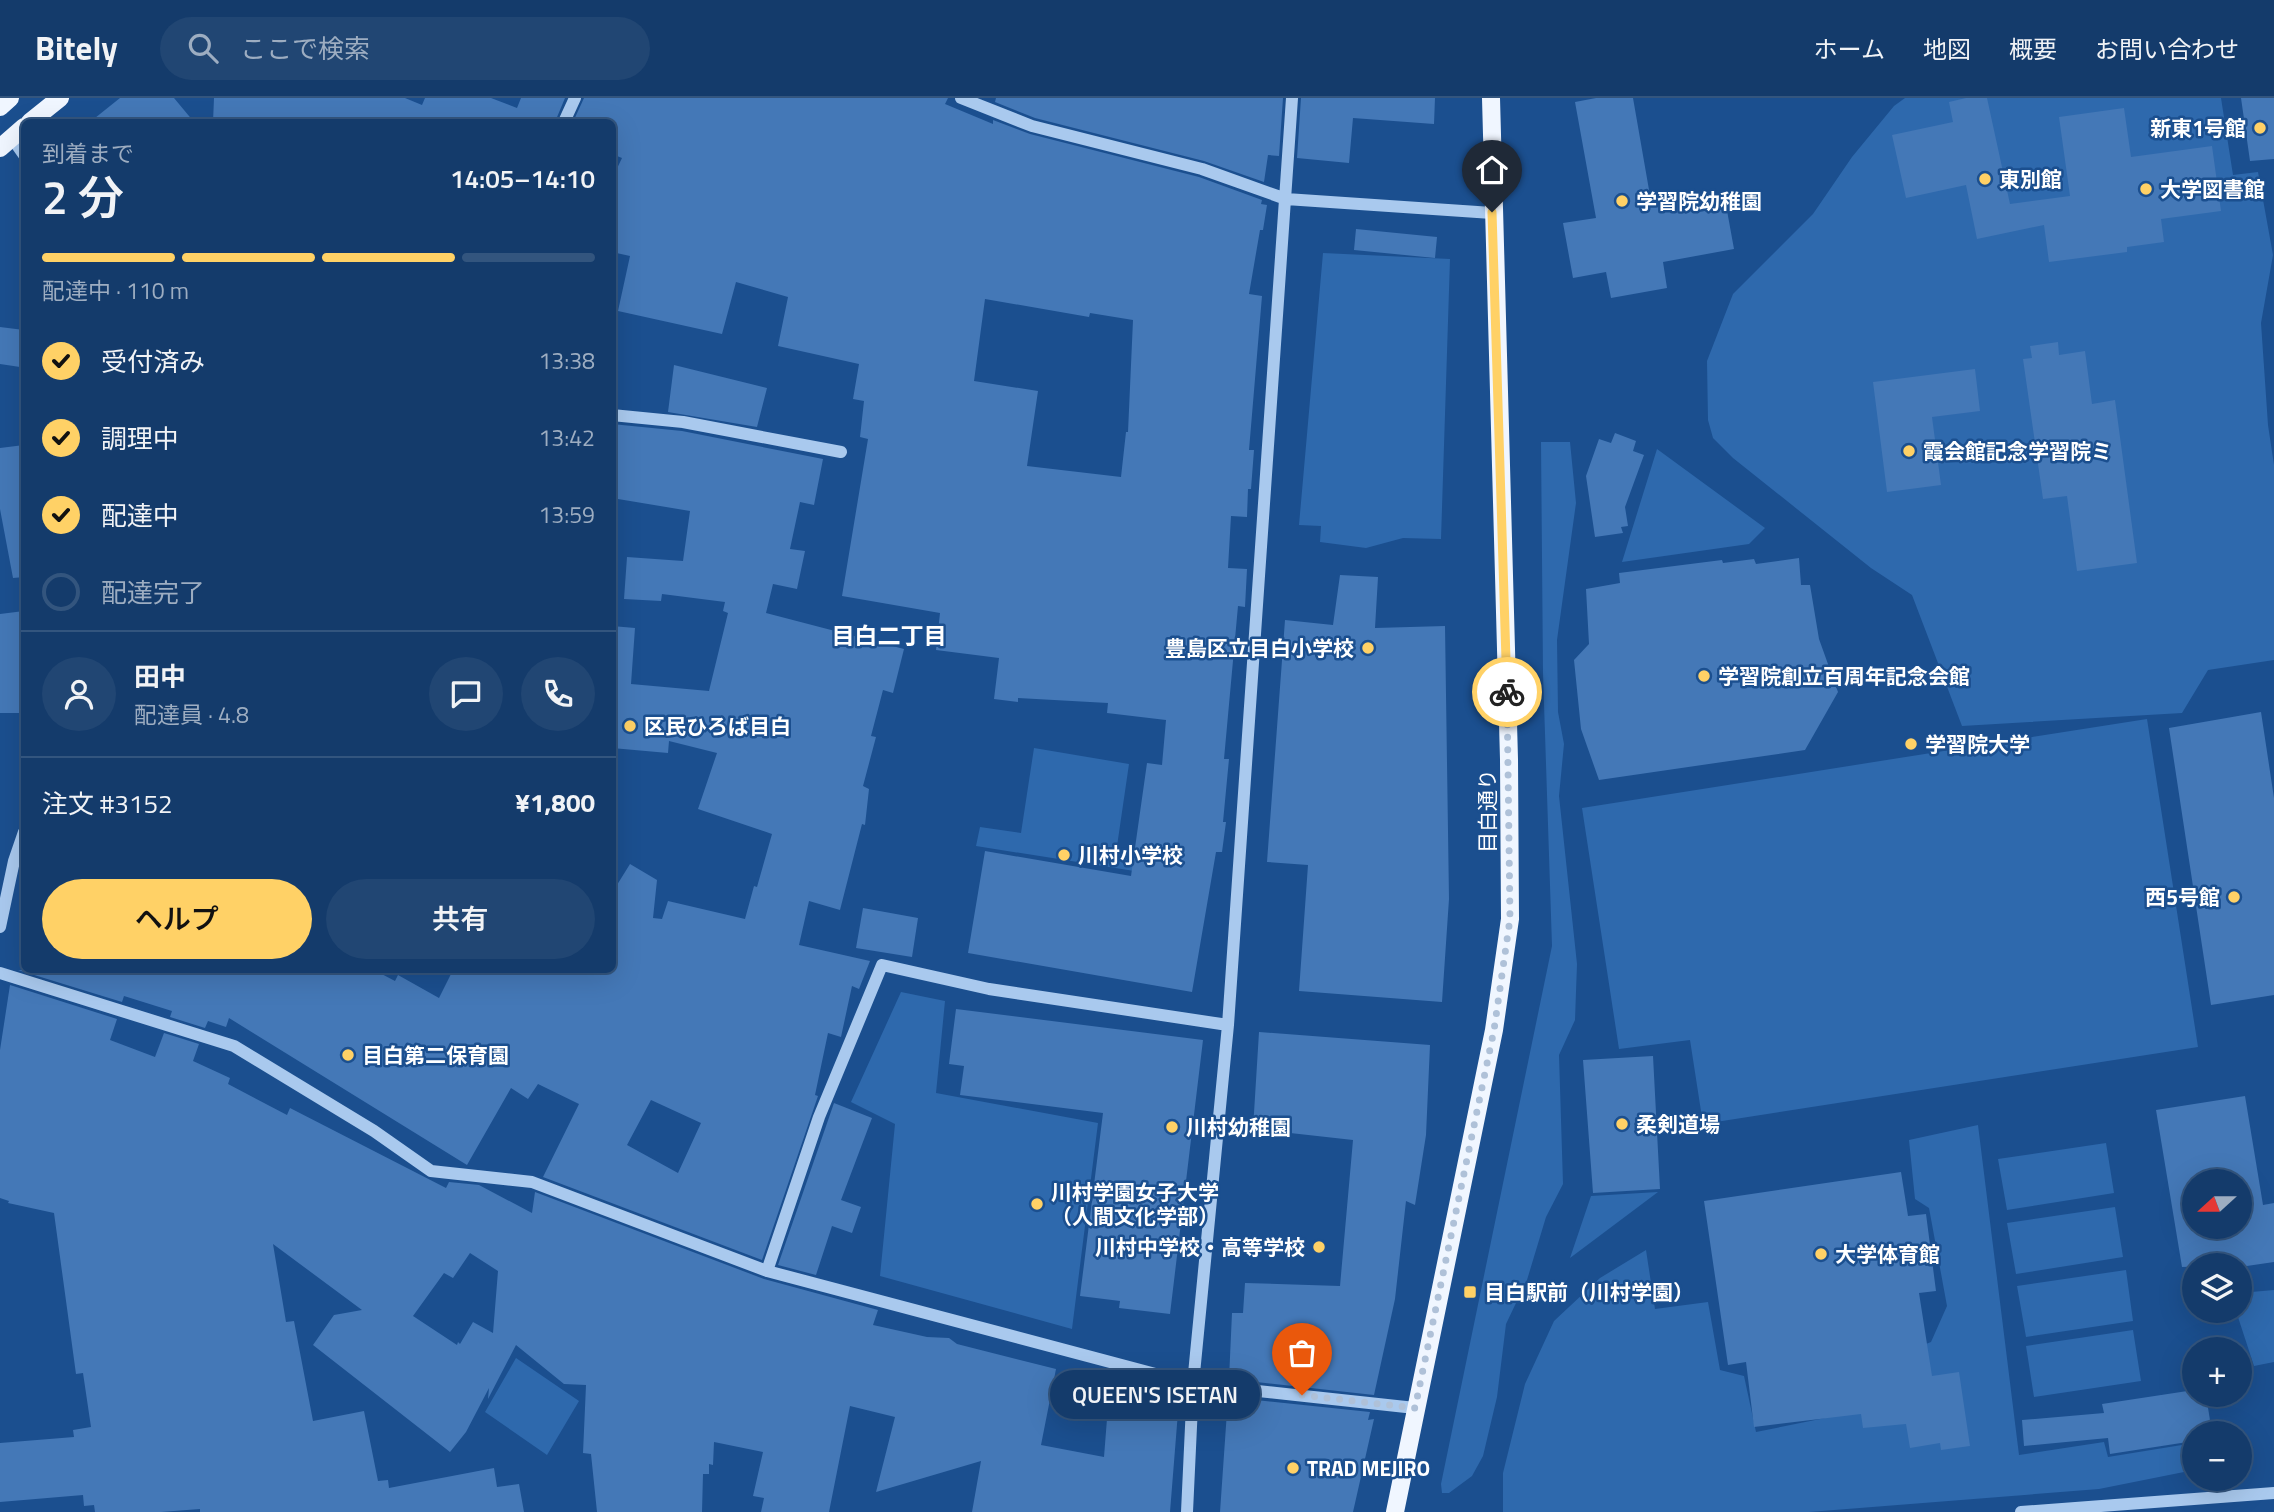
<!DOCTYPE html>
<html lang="ja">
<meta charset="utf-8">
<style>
:root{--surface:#143b6b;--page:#214673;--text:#f1f3f6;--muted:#9dadc1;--line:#33557e;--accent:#ffd166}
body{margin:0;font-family:"Titillium Web","Noto Sans JP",sans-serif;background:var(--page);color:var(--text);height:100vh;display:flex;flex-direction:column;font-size:26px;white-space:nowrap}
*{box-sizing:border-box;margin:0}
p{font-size:23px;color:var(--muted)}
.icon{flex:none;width:38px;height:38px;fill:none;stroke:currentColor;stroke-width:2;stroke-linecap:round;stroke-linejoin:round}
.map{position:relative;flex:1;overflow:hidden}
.panel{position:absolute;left:21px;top:21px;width:595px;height:854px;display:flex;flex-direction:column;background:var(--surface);border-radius:10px;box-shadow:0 7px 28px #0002,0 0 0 2px var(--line)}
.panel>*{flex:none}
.needle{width:46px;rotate:249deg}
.tools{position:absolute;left:2182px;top:1071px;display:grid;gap:14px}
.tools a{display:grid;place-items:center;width:70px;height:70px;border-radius:50%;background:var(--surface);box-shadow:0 7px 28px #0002,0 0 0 2px var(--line);font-size:35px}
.pin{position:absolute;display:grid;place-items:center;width:60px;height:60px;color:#fff;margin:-72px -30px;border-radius:50% 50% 50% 0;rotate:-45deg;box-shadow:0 0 7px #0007}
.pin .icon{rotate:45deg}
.courier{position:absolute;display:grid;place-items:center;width:70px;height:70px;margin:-35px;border:5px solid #ffd166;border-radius:50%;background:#fff;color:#222;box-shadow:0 2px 9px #0007}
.bubble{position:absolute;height:49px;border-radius:24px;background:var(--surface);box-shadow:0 7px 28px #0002,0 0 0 2px var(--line);font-size:23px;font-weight:600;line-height:49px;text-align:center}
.headline em{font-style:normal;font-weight:600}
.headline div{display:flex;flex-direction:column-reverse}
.headline{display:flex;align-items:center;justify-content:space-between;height:119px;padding:0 21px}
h1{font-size:46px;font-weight:600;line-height:52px}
.bar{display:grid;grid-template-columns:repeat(4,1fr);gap:10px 7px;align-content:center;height:84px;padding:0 21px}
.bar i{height:9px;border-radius:5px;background:var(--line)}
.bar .on{background:var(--accent)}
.bar p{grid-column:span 4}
.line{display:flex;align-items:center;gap:18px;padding:0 21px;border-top:2px solid var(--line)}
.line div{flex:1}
.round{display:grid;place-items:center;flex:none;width:74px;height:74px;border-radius:37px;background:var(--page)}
ol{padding:0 21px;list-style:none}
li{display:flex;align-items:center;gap:21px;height:77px}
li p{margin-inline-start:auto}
li .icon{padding:7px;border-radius:50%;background:var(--accent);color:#111;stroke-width:4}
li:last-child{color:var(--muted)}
li i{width:38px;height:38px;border:4px solid var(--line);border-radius:50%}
.action{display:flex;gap:14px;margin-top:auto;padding:14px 21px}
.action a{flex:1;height:80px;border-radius:42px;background:var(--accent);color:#111;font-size:28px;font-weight:600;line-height:80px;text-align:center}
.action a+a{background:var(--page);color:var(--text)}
header{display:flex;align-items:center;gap:42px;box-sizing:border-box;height:98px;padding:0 35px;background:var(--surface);border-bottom:2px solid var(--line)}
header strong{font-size:33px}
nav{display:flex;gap:38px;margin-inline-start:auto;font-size:24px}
.search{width:490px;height:63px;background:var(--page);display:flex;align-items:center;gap:18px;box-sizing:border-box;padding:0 24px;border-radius:38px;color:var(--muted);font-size:26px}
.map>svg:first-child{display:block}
.green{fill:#2e69ad}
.building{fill:#4478b7;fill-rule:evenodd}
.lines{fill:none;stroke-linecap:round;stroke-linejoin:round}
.minor{stroke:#a9c9ee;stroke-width:12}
.major{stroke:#f0f6ff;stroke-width:18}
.done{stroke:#afc1d8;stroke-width:7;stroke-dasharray:0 12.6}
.route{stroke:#ffd166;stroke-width:9}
.poi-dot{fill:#ffd166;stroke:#1b4f8f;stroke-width:2.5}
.labels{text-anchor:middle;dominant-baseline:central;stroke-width:5;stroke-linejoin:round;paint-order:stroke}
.poi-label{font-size:21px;font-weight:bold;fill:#fff;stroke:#1b4f8f;text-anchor:start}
.street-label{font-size:21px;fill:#fff;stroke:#1b4f8f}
.neighbourhood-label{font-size:23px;font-weight:bold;fill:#fff;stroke:#1b4f8f}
</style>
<header>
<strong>Bitely</strong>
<div class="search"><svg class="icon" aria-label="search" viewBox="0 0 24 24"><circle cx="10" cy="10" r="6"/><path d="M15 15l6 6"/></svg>ここで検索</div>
<nav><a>ホーム</a><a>地図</a><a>概要</a><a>お問い合わせ</a></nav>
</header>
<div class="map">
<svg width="2274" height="1414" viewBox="0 0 2274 1414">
<rect width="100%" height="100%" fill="#1b4f8f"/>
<path class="green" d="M1905 0H2221L2233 77 2258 74 2273 157 2261 225 2268 327 2274 367V562L2208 572 2182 615 1962 628 1912 497 1871 470 1733 360 1713 340 1708 322 1707 263 1733 196 1813 116 1852 59 1894 8Z
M1323 155 1450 161 1441 441 1403 440 1366 450 1320 444 1321 428 1299 427Z
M1541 344H1570L1576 405 1557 542 1558 614 1564 646 1559 698 1577 866 1575 922 1559 957 1563 1086 1546 1119 1527 1182 1506 1226 1497 1299 1483 1358 1472 1378 1449 1395H1442L1441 1386 1552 848 1543 575Z
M1657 351 1765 430 1749 446 1622 464Z
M2147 621 2198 949 1703 1026 1690 942 1619 951 1582 710Z
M1034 650 1129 666 1116 755 1212 770 1210 785 976 748 980 729 1021 735Z
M901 894 945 903 936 995 1098 1025 1072 1231 880 1178 895 1026 851 1004Z
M1978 1027 2019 1357 2104 1344 2108 1359 2194 1345V1372L2099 1391 1809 1414H1503V1375L1525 1286 1554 1223 1600 1180 1646 1152 1655 1211 1708 1204 1720 1272 1744 1278 1756 1334 1899 1305 1903 1255 1931 1244 1947 1208 1929 1110 1915 1101 1909 1042Z
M2106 1045 2114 1095 2007 1112 1998 1061Z
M1658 1094 1570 1160 1591 1098Z
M2115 1109 2123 1159 2016 1176 2007 1125Z
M2126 1172 2133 1223 2026 1239 2017 1188Z
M2274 1192V1264L2254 1268 2236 1213H2240V1195Z
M2133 1232 2141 1283 2034 1299 2026 1248Z
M516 1260 579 1303 547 1357 485 1314Z"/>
<path class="building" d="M120 0H174L194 24H90Z
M214 0H405L422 7 425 0H491L517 10 521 0H565L555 24H213Z
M584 0H948L945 6 993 26V22L1030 36 1199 79 1262 102 1261 106 1267 107 1263 132H1260L1249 196 1262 198 1249 352H1254L1251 391H1248L1247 419 1231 418 1228 470 1247 471 1245 509 1238 508 1224 661H1229L1223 724H1226L1222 754H1216L1192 894 968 855 985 753 1131 778 1147 665 1162 667 1166 622 1107 615 1108 605 1018 600V604L994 601 999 560 936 552 940 515 842 498 868 341 860 339 864 303 853 301 859 266 778 248 788 199 736 184 722 236 618 213 630 158 612 154V81L622 60 612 56V24H573ZM985 201 1089 219 1090 215 1133 222 1128 334H1126L1121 379 1027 368 1038 293 974 283Z
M996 0H1283L1279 58 1268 57 1264 84 1204 63 1035 20 995 4Z
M1301 0H1435L1434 26 1353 20 1349 65 1297 60Z
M1596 0H1633L1652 109 1724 96 1734 151 1663 164 1667 190 1611 200 1606 174 1573 180 1563 125 1596 120 1575 4Z
M1966 0H1987L2010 106 2070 98 2059 19 2124 10 2131 59 2212 48 2221 113 2161 121 2164 144 2127 149V154L2049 164 2044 127 1977 141 1966 87 1906 100 1892 37 1953 24 1949 4Z
M2241 0H2274V61L2250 63Z
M1356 131 1437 139 1435 160 1354 152Z
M0 229 24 232 20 269 0 266Z
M2058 244 2059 257 2085 253 2092 306 2115 302 2137 465 2077 473 2067 398 2043 401 2023 261 2032 260 2030 248Z
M674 267 767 290 757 329 668 314Z
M1975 271 1980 313 1932 319 1941 387 1887 394 1873 284Z
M612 326 682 333 823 361 814 407 800 404 790 451 805 453 797 491 773 486 766 515 904 551 893 595 883 592 871 638 876 639 863 688 869 691 865 727 862 726 840 812 809 803 799 847 870 863 859 891 852 888 841 939 828 935 815 997 818 998 762 1162 543 1079 579 1006 538 986 528 1001 511 990 467 1067 229 920 226 929 208 923 205 930 170 919 172 913 124 898 122 904 18 872H374L395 883 398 877 439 900 453 872H612V795L630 766 657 782 653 820 662 821 668 803 745 821 754 788 757 789 772 736 698 711 717 655 669 643 668 655 612 650V528L635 530 631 586 709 593 728 515 723 513 725 504 662 496 661 503 624 501 627 459 683 463 690 413 612 400ZM651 1002 701 1025 678 1075 627 1047Z
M1615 335 1636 343 1633 353 1644 357 1625 409 1628 428 1621 429 1623 435 1595 439 1586 378 1599 341 1611 345Z
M24 347V479L13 480 0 411V350Z
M1799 460 1801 487H1810L1819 541 1838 594 1805 652 1599 682 1581 631 1574 562 1589 546 1586 491 1620 485 1619 475 1722 462 1723 465 1754 461 1756 466Z
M1340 477 1378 479 1375 530 1445 528 1449 801 1442 904 1299 893 1308 767 1267 764 1285 522 1333 527Z
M24 513V615H0V516Z
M2261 614 2274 700V897L2211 907 2169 630Z
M863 810 918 820 912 859 856 850Z
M10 887 117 921 110 942 155 959 164 935 199 946 193 963 230 980 228 986 287 1017 290 1010 446 1090 449 1084 479 1087 532 1115 535 1094 764 1181 878 1212 873 1227 927 1239 949 1240 957 1246 1056 1271 1041 1347 1104 1359 1108 1308 1178 1314 1170 1414H972L981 1363 876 1394 895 1319 850 1308 829 1414H761L764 1400 753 1398 763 1354 714 1344 713 1367 709 1366V1376H703L702 1414H597L591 1356 583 1355 586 1287 564 1286 516 1247 488 1301 489 1290 466 1334 450 1354 313 1247 334 1217 362 1212 273 1146 286 1224 294 1223 313 1323 364 1313 378 1383 388 1382 389 1390 494 1370 497 1389 519 1386 524 1414H200V1411L161 1414H95L94 1407 84 1408 83 1397 0 1404V1345L74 1339 73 1332 91 1329 83 1275 76 1276 54 1115 8 1105 9 1103 0 1100V952ZM470 1155 498 1173 493 1235 473 1224 460 1246 458 1244 457 1247 413 1218 444 1175 453 1180Z
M956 911 1203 942 1170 1216 1119 1210 1120 1203 1080 1198 1103 1015 960 997 964 968 949 966Z
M1259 934 1430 947 1426 1037 1415 1107 1406 1103 1395 1201 1374 1297 1229 1281 1232 1215H1243L1245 1185 1340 1188 1353 1042 1253 1031Z
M1653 958 1660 1091 1593 1095 1583 962Z
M2245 998 2263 1107 2274 1105V1164L2240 1169V1167L2182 1169 2156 1012ZM2194 1083H2240V1129H2194Z
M834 1005 872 1020 841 1102 861 1109 852 1135 832 1128 816 1177 778 1167Z
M1901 1074 1908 1118 1926 1116 1936 1193 1919 1195 1932 1278 1959 1274 1970 1348 1941 1352 1940 1345 1910 1350 1906 1326 1863 1330 1861 1316 1754 1329 1746 1264 1728 1267 1704 1103Z
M2194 1292V1297H2206L2212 1335H2194V1343L2110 1356 2108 1340 2024 1348 2022 1322 2104 1315 2102 1306Z
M1228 1299 1370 1314 1368 1322 1374 1321 1353 1414H1220Z"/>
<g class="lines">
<path class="minor" d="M961 0 1032 28 1202 71 1286 101 1492 115
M564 24 575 0
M12 40 24 57
M612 317 683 324 841 354
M0 829 14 763 24 734
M0 875 234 948 374 1033 431 1073 532 1084 767 1173 1193 1286 1415 1310
M767 1173 819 1019 882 867 989 891 1228 927
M1187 1414 1193 1286 1228 927 1292 0
M2021 1414 2274 1395"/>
<path class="major" d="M0 9 10 0
M30 24 60 0
M0 50 24 29
M1395 1414 1494 932 1510 821 1509 661 1491 0"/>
</g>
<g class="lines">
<path class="done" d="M1302 1297 1415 1310 1494 932 1510 821 1507 594"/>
<path class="route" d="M1492 114 1507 594"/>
</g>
<g class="poi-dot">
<circle cx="2260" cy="30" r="7"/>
<circle cx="1985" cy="81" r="7"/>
<circle cx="2146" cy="91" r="7"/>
<circle cx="1622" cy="103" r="7"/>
<circle cx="1909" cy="353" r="7"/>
<circle cx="1368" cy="550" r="7"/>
<circle cx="1704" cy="578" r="7"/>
<circle cx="630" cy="628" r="7"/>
<circle cx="1911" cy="646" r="7"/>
<circle cx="1064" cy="757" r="7"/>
<circle cx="2234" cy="799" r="7"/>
<circle cx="348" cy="957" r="7"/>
<circle cx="1622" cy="1026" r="7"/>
<circle cx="1172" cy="1029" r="7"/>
<circle cx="1037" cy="1106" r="7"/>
<circle cx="1319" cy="1149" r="7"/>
<circle cx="1821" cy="1156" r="7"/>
<rect x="1463" y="1187" width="14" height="14" rx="3.5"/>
<circle cx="1293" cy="1370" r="7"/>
</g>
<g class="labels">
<g class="poi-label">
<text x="2246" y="30" text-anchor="end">新東1号館</text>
<text x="1999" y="81">東別館</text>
<text x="2160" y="91">大学図書館</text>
<text x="1636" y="103">学習院幼稚園</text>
<text x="1923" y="353">霞会館記念学習院ミ</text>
<text x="1354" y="550" text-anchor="end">豊島区立目白小学校</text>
<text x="1718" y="578">学習院創立百周年記念会館</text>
<text x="644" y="628">区民ひろば目白</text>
<text x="1925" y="646">学習院大学</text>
<text x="1078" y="757">川村小学校</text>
<text x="2220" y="799" text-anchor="end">西5号館</text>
<text x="362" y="957">目白第二保育園</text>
<text x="1636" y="1026">柔剣道場</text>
<text x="1186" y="1029">川村幼稚園</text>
<text x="1051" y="1094">川村学園女子大学<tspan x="1051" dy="24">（人間文化学部）</tspan></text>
<text x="1305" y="1149" text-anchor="end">川村中学校・高等学校</text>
<text x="1835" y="1156">大学体育館</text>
<text x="1484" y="1194">目白駅前（川村学園）</text>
<text x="1307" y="1370">TRAD MEJIRO</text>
</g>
<g class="street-label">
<text transform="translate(1487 713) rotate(-90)">目白通り</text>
</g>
<g class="neighbourhood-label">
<text x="889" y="537">目白二丁目</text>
</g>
</g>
</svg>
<div class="tools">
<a><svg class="needle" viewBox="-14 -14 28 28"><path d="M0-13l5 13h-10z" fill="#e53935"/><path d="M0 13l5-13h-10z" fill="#9dadc1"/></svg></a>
<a><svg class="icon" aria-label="layers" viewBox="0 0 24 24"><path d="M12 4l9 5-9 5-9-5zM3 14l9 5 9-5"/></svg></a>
<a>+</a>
<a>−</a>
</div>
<div class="pin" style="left:1302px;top:1297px;background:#ea580c"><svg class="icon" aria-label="bag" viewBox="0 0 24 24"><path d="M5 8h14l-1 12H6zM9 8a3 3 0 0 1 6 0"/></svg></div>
<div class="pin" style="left:1492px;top:114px;background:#1f2937"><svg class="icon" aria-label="home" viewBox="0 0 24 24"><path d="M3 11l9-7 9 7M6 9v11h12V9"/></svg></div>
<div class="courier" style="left:1507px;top:594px"><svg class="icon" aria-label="bike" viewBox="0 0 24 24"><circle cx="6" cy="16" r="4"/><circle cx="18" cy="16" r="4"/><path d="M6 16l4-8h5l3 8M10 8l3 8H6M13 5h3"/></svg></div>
<div class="bubble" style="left:1050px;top:1272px;width:210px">QUEEN'S ISETAN</div>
<section class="panel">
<div class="headline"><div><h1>2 分</h1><p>到着まで</p></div><em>14:05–14:10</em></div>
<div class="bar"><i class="on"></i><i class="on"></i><i class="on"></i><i></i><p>配達中 · 110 m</p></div>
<ol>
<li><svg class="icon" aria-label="check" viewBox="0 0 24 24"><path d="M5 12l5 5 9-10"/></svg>受付済み<p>13:38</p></li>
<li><svg class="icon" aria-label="check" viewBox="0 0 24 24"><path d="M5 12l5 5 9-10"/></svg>調理中<p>13:42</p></li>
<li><svg class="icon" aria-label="check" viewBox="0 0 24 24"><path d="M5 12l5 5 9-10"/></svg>配達中<p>13:59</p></li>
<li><i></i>配達完了</li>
</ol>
<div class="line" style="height:126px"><a class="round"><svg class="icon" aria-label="person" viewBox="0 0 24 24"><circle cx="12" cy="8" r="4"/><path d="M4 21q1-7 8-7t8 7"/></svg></a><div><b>田中</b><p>配達員 · 4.8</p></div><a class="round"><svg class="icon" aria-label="chat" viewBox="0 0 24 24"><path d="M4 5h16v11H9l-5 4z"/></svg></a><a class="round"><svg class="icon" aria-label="phone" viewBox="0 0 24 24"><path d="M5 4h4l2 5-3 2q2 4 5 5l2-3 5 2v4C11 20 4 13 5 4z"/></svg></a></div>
<div class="line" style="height:91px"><div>注文 #3152</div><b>¥1,800</b></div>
<div class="action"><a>ヘルプ</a><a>共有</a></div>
</section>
</div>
